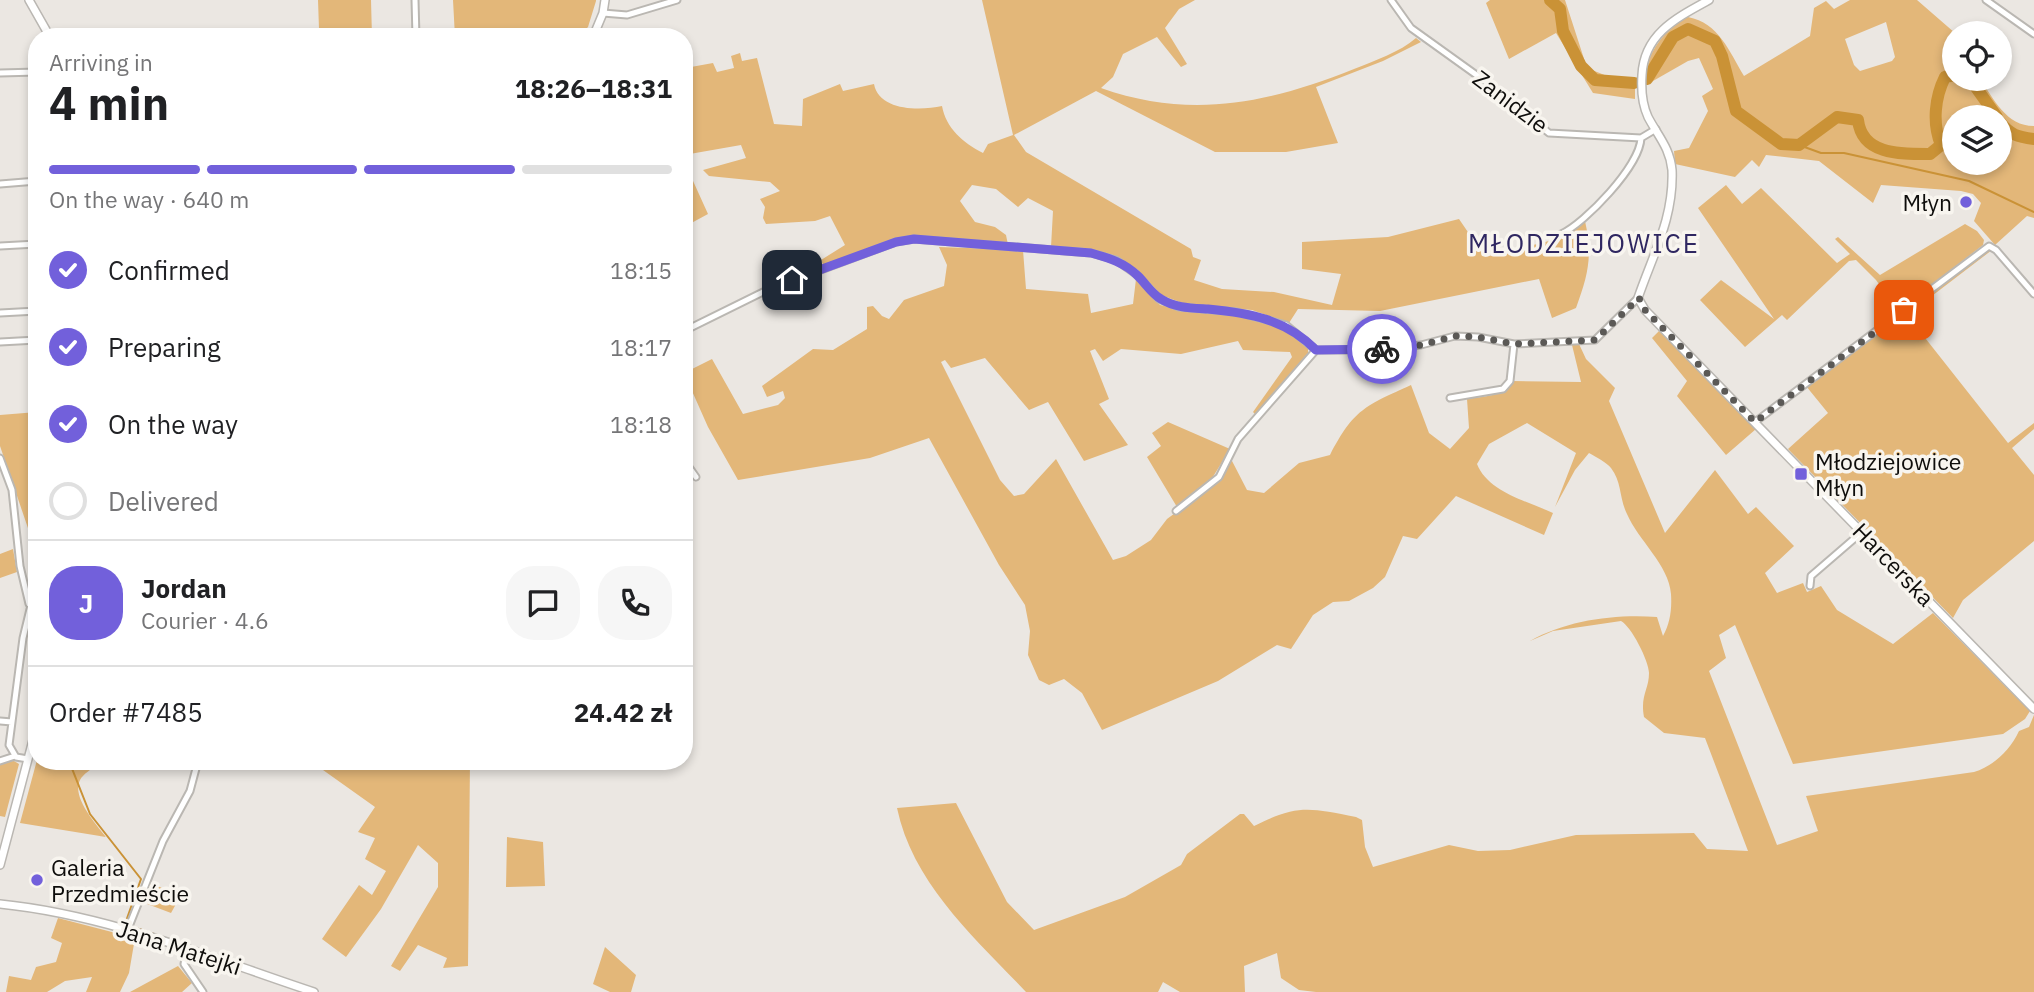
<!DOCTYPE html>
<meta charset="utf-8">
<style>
:root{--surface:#fff;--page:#f6f6f6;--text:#202124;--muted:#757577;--line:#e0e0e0;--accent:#7260db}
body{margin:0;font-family:"IBM Plex Sans",sans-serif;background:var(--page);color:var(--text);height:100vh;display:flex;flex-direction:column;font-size:26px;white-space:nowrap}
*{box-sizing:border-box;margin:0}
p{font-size:23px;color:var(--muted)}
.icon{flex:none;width:38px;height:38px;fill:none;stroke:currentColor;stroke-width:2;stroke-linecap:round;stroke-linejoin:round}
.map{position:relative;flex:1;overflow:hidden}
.details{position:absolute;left:28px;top:28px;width:665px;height:742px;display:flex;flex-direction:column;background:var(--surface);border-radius:28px;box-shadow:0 4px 10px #0003}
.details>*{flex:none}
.tools{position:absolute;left:1942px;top:21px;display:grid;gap:14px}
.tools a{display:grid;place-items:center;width:70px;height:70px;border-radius:50%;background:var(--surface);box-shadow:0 4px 10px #0003;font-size:35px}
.pin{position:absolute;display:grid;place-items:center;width:60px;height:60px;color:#fff;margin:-30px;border-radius:14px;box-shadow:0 4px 10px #0006}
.courier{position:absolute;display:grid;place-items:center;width:70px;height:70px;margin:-35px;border:5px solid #7260db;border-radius:50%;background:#fff;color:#222;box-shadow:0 2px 9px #0007}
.headline em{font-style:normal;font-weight:800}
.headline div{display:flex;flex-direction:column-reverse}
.headline{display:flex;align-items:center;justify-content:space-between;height:119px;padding:0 21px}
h1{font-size:46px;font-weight:800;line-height:52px}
.bar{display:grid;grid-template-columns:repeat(4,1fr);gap:10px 7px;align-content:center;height:84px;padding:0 21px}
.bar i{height:9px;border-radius:5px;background:var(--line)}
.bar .selected{background:var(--accent)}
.bar p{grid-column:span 4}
.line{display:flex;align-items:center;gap:18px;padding:0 21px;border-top:2px solid var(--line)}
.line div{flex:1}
.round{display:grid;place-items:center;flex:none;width:74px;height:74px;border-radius:28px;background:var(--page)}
ol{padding:0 21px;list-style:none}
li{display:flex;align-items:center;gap:21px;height:77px}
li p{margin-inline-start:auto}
li .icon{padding:7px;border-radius:50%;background:var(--accent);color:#fff;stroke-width:4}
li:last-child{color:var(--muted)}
li i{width:38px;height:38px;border:4px solid var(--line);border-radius:50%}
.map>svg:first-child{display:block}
.green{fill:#e3b779;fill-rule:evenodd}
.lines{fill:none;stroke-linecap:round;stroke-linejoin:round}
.stream{stroke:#ca9236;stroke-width:2}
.river{stroke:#ca9236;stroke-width:12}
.street-casing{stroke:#bab7b2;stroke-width:9}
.secondary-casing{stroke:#bab7b2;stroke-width:10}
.street{stroke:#fff;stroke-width:5}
.secondary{stroke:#fff;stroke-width:7}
.done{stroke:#5b5956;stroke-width:7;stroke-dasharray:0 12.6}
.route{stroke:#7260db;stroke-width:9}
.poi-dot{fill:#7260db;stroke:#f8f5ef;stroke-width:2.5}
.labels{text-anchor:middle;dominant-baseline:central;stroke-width:7;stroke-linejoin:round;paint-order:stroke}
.street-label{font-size:23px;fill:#0e0d0b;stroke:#f8f5ef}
.poi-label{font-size:23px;fill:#0e0d0b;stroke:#f8f5ef;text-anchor:start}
.quarter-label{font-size:26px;letter-spacing:2px;fill:#2f2761;stroke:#f8f5ef}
</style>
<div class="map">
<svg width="2034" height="992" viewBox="0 0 2034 992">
<rect width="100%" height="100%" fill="#ebe7e2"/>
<path class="green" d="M318 0H371L372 37H336L319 29Z
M453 0H596V1L588 27 578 37H455Z
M982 0H1195L1179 9 1165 28 1187 64 1181 67 1157 37 1123 54 1113 77 1101 88C1191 120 1269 103 1354 69 1374 61 1400 52 1416 38L1421 42 1383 61 1316 87 1338 143 1286 152H1215L1096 91 1014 135 1026 152 1191 249 1193 257 1201 260 1194 280 1222 289 1274 292 1332 305 1341 274 1302 269V242L1388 237 1459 219 1485 257 1549 241 1585 221C1593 256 1588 275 1576 308L1552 318 1539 279 1380 311 1298 309 1289 323 1252 310 1185 304 1161 295 1138 270 1113 255 1086 248 1051 247 1053 211 1028 198 1018 207 996 189 972 185 960 201 975 222 995 227 1006 235 1008 245 921 236 895 239 824 267 821 260 845 245 830 216 815 221 766 224 763 218 765 207 760 199 780 191 770 182 709 176 703 170 746 158 741 145 684 155V42L691 67 713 63 717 72 734 68 731 56 740 53 742 61 757 58 774 124 802 126 803 99 840 84 843 91 874 84C879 111 920 111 942 106 946 128 963 143 983 153L988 144 1013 135Z
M1490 0H1565L1587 68 1612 78H1635V99L1593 93 1556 33 1509 59 1486 3Z
M1850 0H1917L1955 33V79H1980C1994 99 2006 126 2034 126V218L2027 216 1995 245 1974 221 1981 203 1973 194 1961 191 1881 185 1873 203 1819 161 1766 155 1759 167 1752 160 1735 177 1675 164 1674 151 1689 148 1708 111 1702 96 1713 89 1699 58 1688 61 1646 85C1643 55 1664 30 1688 17 1719 23 1729 51 1744 76L1810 36 1814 8 1826 1 1834 9ZM1886 22 1895 57 1892 61 1860 71 1854 65 1845 39ZM1955 117H2000V163H1955Z
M684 161 708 214 684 227Z
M1726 185 1742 204 1761 188 1837 263 1850 254 1835 239 1838 237 1880 275 1965 224 1977 231 1984 240 1983 245 1898 311 1876 280 1856 260 1849 261 1787 320 1782 315 1745 347 1700 300 1721 280 1774 319 1698 208Z
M939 247 1023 250 1026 289 1088 294 1091 313 1133 304 1136 279 1160 305C1210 317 1271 305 1308 348V353L1256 415 1253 412 1292 357 1290 352 1243 350 1238 341 1181 354 1121 349 1103 361 1095 349 1090 351 1109 399 1099 404 1128 445 1084 461 1048 402 1029 410 985 358 951 368 945 360 941 362 1000 480 1014 496 1024 494 1056 459 1113 560 1126 556 1151 540 1167 519 1221 479 1231 459 1247 490 1264 493 1299 463 1330 455C1354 409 1365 406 1411 385L1429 433 1450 449 1469 428 1467 399C1483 396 1504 397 1512 381L1581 382 1572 345 1579 344 1586 359 1615 388 1609 401 1665 533 1715 470 1748 514 1756 507 1794 546 1765 573 1777 593 1803 583 1807 592 1821 586 1837 610 1893 644 1933 613 2030 711 2025 719 2003 734 1793 764 1735 625 1719 635 1726 658 1709 671 1777 845 1818 831 1806 796 1974 772C1994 766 2010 750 2019 731L2029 727 2034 715V992H1316L1299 990 1281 978 1277 953 1244 966 1245 992H1180L1163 982 1158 992H1026C975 938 913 884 897 808L956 803 1007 902 1034 930 1125 897 1181 865 1187 854 1240 814H1244L1254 826C1298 804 1309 808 1356 817L1362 820 1365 847 1373 867 1449 845 1478 851 1510 850 1576 835 1694 833 1707 849 1748 851 1705 738 1664 733 1644 717C1640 695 1649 690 1649 673 1649 661 1631 626 1621 621L1553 631 1530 641C1567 620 1615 614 1657 617L1663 636C1670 623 1672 610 1671 594 1669 565 1638 540 1627 514 1619 498 1622 482 1611 468 1606 462 1596 457 1589 453L1575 470 1555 507 1576 453 1527 423 1489 444 1477 464C1488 492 1527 501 1553 513L1544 535 1456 496 1417 539 1403 536 1385 577 1373 588 1349 601 1333 602 1313 615 1291 649 1277 645 1218 681 1102 730 1082 693 1064 679 1049 685 1039 680 1028 655 1030 631 1025 605 999 565 929 438 870 458 738 480 708 427 684 373 712 359 743 414 778 405 785 398 783 391 767 397 762 386 813 349 833 350 867 329V307L873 306 882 316 889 319 904 300 944 286 947 265Z
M1992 250 1907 315 2008 443 2034 423V429L2012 448 2034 475V541L1963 600 1953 618 1788 449 1828 413 1806 386 1986 251Z
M1659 331 1756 429 1726 455 1677 396 1687 381 1652 338Z
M37 412V531L30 534 0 446V415Z
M1168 422 1230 449 1211 480 1177 507 1147 457 1161 446 1152 433Z
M13 549 17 572 0 578V554Z
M37 760 95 761 97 764C92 769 83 774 80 780 71 797 97 825 106 837L20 823Z
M14 761 19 764 5 817 0 816V762Z
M325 761H470L468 966 443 968 447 958 418 945 400 971 391 966 438 887V863L418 845 381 909 346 957 322 939 357 888 359 885 372 895 386 871 365 859 375 838 358 832 375 807 323 770Z
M507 837 543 842 545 886 506 887Z
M149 883 181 895 171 913 142 902Z
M58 918 135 938 129 973 120 992H86L92 977 65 981 47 992H6L9 976 31 980 36 967 56 962 62 943 51 938Z
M605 947 636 975 631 992H610L593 984Z
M178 966 192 983 182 992H130Z"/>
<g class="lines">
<path class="stream" d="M1799 145 1821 153H1844L1969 181 2034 212
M69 761 90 814 141 879 125 924
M133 927 160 936"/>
<path class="river" d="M1550 0 1560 9 1563 31 1581 66 1595 80 1634 83
M1647 79 1673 37 1688 29 1715 41 1722 56 1736 111 1781 144 1799 145 1837 117 1858 120C1862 155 1900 154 1930 154L1941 145C1932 123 1935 97 1945 77L1955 75
M1970 79 1997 117
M2000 122C2010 135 2018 137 2034 139"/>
<g class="street-casing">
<path id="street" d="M415 0 416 37
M1391 0 1411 28 1489 84 1549 133 1641 138 1656 129
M1986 0 2034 34
M603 13 627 15 677 0
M0 73 37 72
M0 184 37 181
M1561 234C1585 223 1640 166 1641 138
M0 246 37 244
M0 313 37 311
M684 331 767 290 896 242 914 239 1091 253 1116 260 1136 274 1159 299 1179 307 1237 312 1286 325 1316 350H1371L1421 345 1455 336 1478 337 1514 344 1595 340 1638 298
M0 342 37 340
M1450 398 1503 389 1510 381 1514 344
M1755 422 1989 246 1996 250 2034 294
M0 458 12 490 20 566 29 604
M684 460 696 477
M1176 511 1219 477 1238 439 1316 350
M1810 586 1811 576 1862 532
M0 721 12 722
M28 759 16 757 9 745 23 638 37 580
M0 761 15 756
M128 929 163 841 190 791 198 761
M187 949 184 964 203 992"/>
</g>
<g class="secondary-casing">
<path id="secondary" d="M29 0 50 37
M1709 0C1676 18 1644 34 1642 75 1641 90 1642 104 1648 117 1658 136 1670 148 1672 170 1674 218 1653 254 1638 298L1645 310 2034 709
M593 37 603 13 605 0
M0 865 37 725
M0 904C109 915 211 958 314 992"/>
</g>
<use href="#street" class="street"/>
<use href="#secondary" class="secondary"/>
</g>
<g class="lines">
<path class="done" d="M1382 349 1421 345 1455 336 1478 337 1514 344 1595 340 1639 298 1645 310 1755 422 1904 310"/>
<path class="route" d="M792 280 896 242 914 239 1091 253C1109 258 1125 263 1138 276 1146 284 1152 294 1161 299 1175 308 1192 308 1208 309 1249 313 1286 319 1316 350L1382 349"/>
</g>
<g class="poi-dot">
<circle cx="1966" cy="202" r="7"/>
<rect x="1794" y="467" width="14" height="14" rx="3.5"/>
<circle cx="37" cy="880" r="7"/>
</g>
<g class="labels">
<g class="street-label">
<text transform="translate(1511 101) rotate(37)">Zanidzie</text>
<text transform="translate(1894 564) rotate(46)">Harcerska</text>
<text transform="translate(179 947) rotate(18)">Jana Matejki</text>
</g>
<g class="poi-label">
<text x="1952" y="202" text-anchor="end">Młyn</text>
<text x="1815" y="461">Młodziejowice<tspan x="1815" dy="26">Młyn</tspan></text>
<text x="51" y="867">Galeria<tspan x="51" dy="26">Przedmieście</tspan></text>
</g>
<g class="quarter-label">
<text x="1584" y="243">MŁODZIEJOWICE</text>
</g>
</g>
</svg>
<div class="tools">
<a><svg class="icon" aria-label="locate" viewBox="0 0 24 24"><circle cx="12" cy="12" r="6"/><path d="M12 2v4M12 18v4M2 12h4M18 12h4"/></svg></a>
<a><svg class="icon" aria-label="layers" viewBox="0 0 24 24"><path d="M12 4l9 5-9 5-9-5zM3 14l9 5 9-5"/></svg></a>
</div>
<div class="pin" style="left:1904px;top:310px;background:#ea580c"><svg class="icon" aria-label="bag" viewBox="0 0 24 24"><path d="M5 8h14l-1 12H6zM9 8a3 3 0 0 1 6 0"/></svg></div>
<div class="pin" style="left:792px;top:280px;background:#1f2937"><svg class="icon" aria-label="home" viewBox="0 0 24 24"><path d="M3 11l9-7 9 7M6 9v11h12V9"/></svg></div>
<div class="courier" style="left:1382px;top:349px"><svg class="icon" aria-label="bike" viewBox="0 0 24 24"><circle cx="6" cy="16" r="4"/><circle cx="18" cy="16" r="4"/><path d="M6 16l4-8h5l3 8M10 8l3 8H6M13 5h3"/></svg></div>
<section class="details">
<div class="headline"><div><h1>4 min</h1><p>Arriving in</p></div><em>18:26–18:31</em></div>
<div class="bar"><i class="selected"></i><i class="selected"></i><i class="selected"></i><i></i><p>On the way · 640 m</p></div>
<ol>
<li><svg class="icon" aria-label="check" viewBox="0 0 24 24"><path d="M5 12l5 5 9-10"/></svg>Confirmed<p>18:15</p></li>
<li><svg class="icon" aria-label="check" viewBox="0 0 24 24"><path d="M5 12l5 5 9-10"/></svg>Preparing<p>18:17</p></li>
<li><svg class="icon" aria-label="check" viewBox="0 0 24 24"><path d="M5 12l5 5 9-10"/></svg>On the way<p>18:18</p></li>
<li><i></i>Delivered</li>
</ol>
<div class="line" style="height:126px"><b class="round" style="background:var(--accent);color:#fff">J</b><div><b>Jordan</b><p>Courier · 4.6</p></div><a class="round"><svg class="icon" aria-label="chat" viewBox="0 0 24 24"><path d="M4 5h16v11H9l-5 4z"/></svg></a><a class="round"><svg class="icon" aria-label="phone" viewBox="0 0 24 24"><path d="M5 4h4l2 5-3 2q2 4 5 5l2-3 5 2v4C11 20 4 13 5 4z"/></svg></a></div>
<div class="line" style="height:91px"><div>Order #7485</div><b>24.42 zł</b></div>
</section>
</div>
